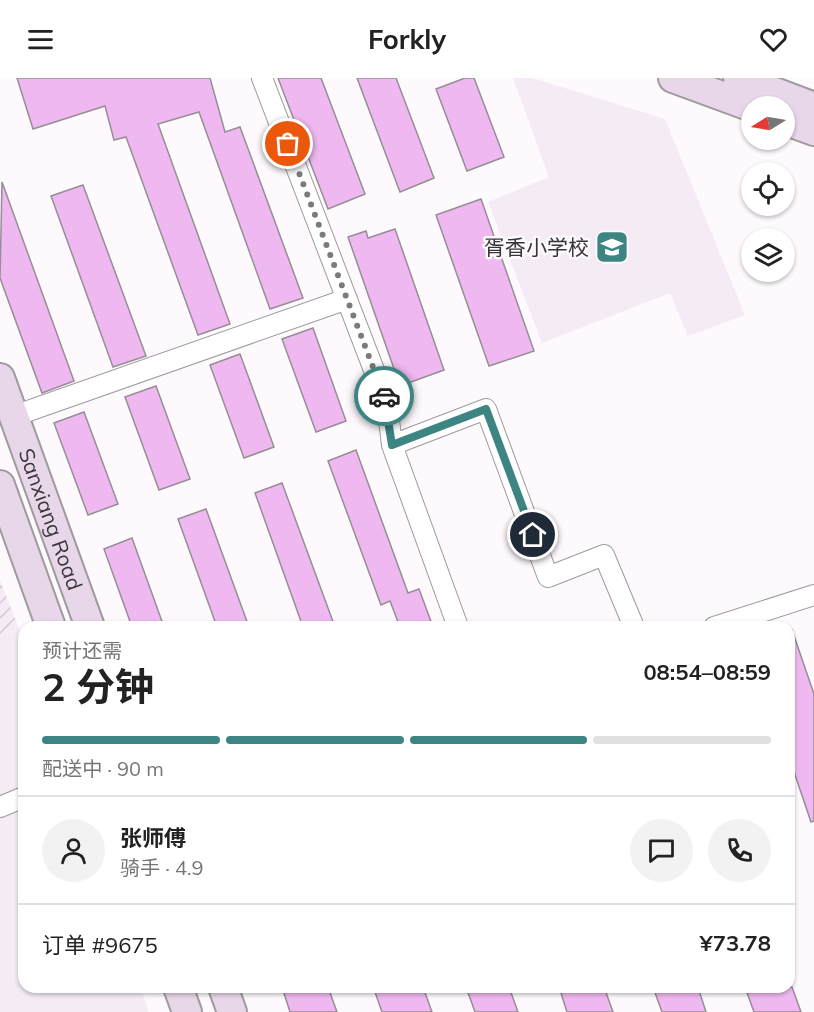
<!DOCTYPE html>
<html lang="zh">
<meta charset="utf-8">
<style>
:root{--surface:#fff;--page:#f2f2f2;--text:#222;--muted:#767676;--line:#e0e0e0;--accent:#3d8583}
body{margin:0;font-family:Mulish,"Noto Sans SC",sans-serif;background:var(--page);color:var(--text);height:100vh;display:flex;flex-direction:column;font-size:22px;white-space:nowrap}
*{box-sizing:border-box;margin:0}
p{font-size:20px;color:var(--muted)}
.icon{flex:none;width:33px;height:33px;fill:none;stroke:currentColor;stroke-width:2;stroke-linecap:round;stroke-linejoin:round}
.map{position:relative;flex:1;overflow:hidden}
.panel{position:absolute;left:18px;top:543px;width:777px;height:372px;display:flex;flex-direction:column;background:var(--surface);border-radius:18px;box-shadow:0 2px 4px #0004}
.panel>*{flex:none}
.needle{width:39px;rotate:259deg}
.tools{position:absolute;left:741px;top:18px;display:grid;gap:12px}
.tools a{display:grid;place-items:center;width:54px;height:54px;border-radius:50%;background:var(--surface);box-shadow:0 2px 4px #0004;font-size:30px}
.pin{position:absolute;display:grid;place-items:center;width:51px;height:51px;color:#fff;margin:-26px;border:3px solid #fff;border-radius:50%;box-shadow:0 2px 6px #0007}
.courier{position:absolute;display:grid;place-items:center;width:60px;height:60px;margin:-30px;border:4px solid #3d8583;border-radius:50%;background:#fff;color:#222;box-shadow:0 2px 8px #0007}
.summary em{font-style:normal;font-weight:700}
.summary div{display:flex;flex-direction:column-reverse}
.summary{display:flex;align-items:center;justify-content:space-between;height:102px;padding:0 24px}
h1{font-size:39px;font-weight:700;line-height:45px}
.bar{display:grid;grid-template-columns:repeat(4,1fr);gap:9px 6px;align-content:center;height:72px;padding:0 24px}
.bar i{height:8px;border-radius:4px;background:var(--line)}
.bar .selected{background:var(--accent)}
.bar p{grid-column:span 4}
.line{display:flex;align-items:center;gap:15px;padding:0 24px;border-top:2px solid var(--line)}
.line div{flex:1}
.round{display:grid;place-items:center;flex:none;width:63px;height:63px;border-radius:32px;background:var(--page)}
header{display:flex;justify-content:space-between;align-items:center;height:78px;padding:0 24px;background:var(--surface);font-size:27px;font-weight:700}
.map>svg:first-child{display:block}
.built{fill:#f5ebf5}
.industrial{fill:url(#industrial-furrows)}
.building{fill:#f0b8f1;stroke:#948f94;stroke-width:1.5}
.lines{fill:none;stroke-linecap:round;stroke-linejoin:round}
.street-casing{stroke:#9e9a9e;stroke-width:22}
.secondary-casing{stroke:#9e9a9e;stroke-width:32}
.street{stroke:#fff;stroke-width:20}
.secondary{stroke:#e8d6e9;stroke-width:28}
.done{stroke:#7d7a7d;stroke-width:6;stroke-dasharray:0 10.8}
.route{stroke:#3d8583;stroke-width:8}
.labels{text-anchor:middle;dominant-baseline:central;stroke-width:5;stroke-linejoin:round;paint-order:stroke}
.poi-label{font-size:21px;fill:#383638;stroke:#fdf9fd;text-anchor:end}
.street-label{font-size:21px;fill:#383638;stroke:#fdf9fd}
</style>
<header><svg class="icon" aria-label="menu" viewBox="0 0 24 24"><path d="M4 6h16M4 12h16M4 18h16"/></svg>Forkly<svg class="icon" aria-label="heart" viewBox="0 0 24 24"><path d="M12 20l-8-8c-3-5 5-10 8-4 3-6 11-1 8 4z"/></svg></header>
<div class="map">
<svg width="814" height="934" viewBox="0 0 814 934">
<defs>
<pattern id="industrial-furrows" width="10" height="10" patternUnits="userSpaceOnUse" patternTransform="scale(1.5)"><rect width="10" height="10" fill="#f5ebf5"/><path d="M-1 1l2-2M0 10L10 0M9 11l2-2" fill="none" stroke="#d3cad3"/></pattern>
</defs>
<rect width="100%" height="100%" fill="#fdf9fd"/>
<path class="built" d="M513 0H532L665 41 745 237 688 258 670 215 542 265 488 124 549 99Z
M19 551 24 567V909H140L149 934H0V558Z"/>
<path class="industrial" d="M0 502 19 551 0 558Z"/>
<path class="building" d="M17 0H210L225 54 240 49 303 220 270 231 199 34 158 46 230 246 198 257 126 59 114 62 105 28 33 51Z
M278 0H321L365 116 328 131Z
M357 0H396L434 100 400 114Z
M465 0H474L504 79 467 93 436 11Z
M2 104 74 303 42 315 0 200Z
M83 107 146 278 113 289 51 118Z
M481 121 534 273 489 288 436 137Z
M395 151 444 292 400 308 348 159 366 153 368 160Z
M313 250 346 343 316 354 282 261Z
M240 276 274 369 244 380 210 287Z
M156 308 190 401 159 412 125 319Z
M84 334 118 426 88 437 54 345Z
M356 372 408 515 419 511 433 549H400L390 523 381 527 328 383Z
M282 405 335 549H303L255 415Z
M206 431 249 549H217L178 441Z
M132 460 164 549H132L104 471Z
M789 552H792L814 616V743L811 744 789 679Z
M282 909H328L337 934H290Z
M389 909H423L432 934H382L375 914Z
M466 909H509L518 934H475Z
M559 909H604L613 934H567Z
M653 909H698L706 934H662Z
M745 909H792L801 934H754Z"/>
<g class="lines">
<g class="street-casing">
<path id="street" d="M262 0 387 326 392 367 458 549
M14 338 347 221
M392 367 486 331 548 499 604 477 634 549
M714 549 814 517
M0 729 24 719"/>
</g>
<g class="secondary-casing">
<g id="secondary">
<path d="M673 0 752 29"/>
<path d="M738 0 814 29"/>
<path d="M784 42 814 53"/>
<path id="s1" d="M0 300 90 549"/>
<path d="M0 407 51 549"/>
<path d="M178 909 187 934"/>
<path d="M223 909 232 934"/>
</g>
</g>
<use href="#street" class="street"/>
<use href="#secondary" class="secondary"/>
</g>
<g class="lines">
<path class="done" d="M288 66 384 318"/>
<path class="route" d="M384 318 392 367 486 331 533 457"/>
</g>
<defs>
<g id="school-square" transform="scale(1.725)"><rect x="-9" y="-9" width="18" height="18" rx="4" fill="#3d8583" stroke="#fdf9fd"/><path d="M0-5L7-2L0 1L-7-2ZM-4 1L0 2.5L4 1V4Q0 6-4 4Z" fill="#fff"/></g>
</defs>
<g fill-rule="evenodd">
<use href="#school-square" x="612" y="169"/>
</g>
<g class="labels">
<g class="poi-label">
<text x="589" y="169">胥香小学校</text>
</g>
<g class="street-label">
<text stroke="none"><textPath href="#s1" startOffset="150">Sanxiang Road</textPath></text>
</g>
</g>
</svg>
<div class="tools">
<a><svg class="needle" viewBox="-14 -14 28 28"><path d="M0-13l5 13h-10z" fill="#e53935"/><path d="M0 13l5-13h-10z" fill="#767676"/></svg></a>
<a><svg class="icon" aria-label="locate" viewBox="0 0 24 24"><circle cx="12" cy="12" r="6"/><path d="M12 2v4M12 18v4M2 12h4M18 12h4"/></svg></a>
<a><svg class="icon" aria-label="layers" viewBox="0 0 24 24"><path d="M12 4l9 5-9 5-9-5zM3 14l9 5 9-5"/></svg></a>
</div>
<div class="pin" style="left:288px;top:66px;background:#ea580c"><svg class="icon" aria-label="bag" viewBox="0 0 24 24"><path d="M5 8h14l-1 12H6zM9 8a3 3 0 0 1 6 0"/></svg></div>
<div class="pin" style="left:533px;top:457px;background:#1f2937"><svg class="icon" aria-label="home" viewBox="0 0 24 24"><path d="M3 11l9-7 9 7M6 9v11h12V9"/></svg></div>
<div class="courier" style="left:384px;top:318px"><svg class="icon" aria-label="car" viewBox="0 0 24 24"><path d="M5 17H2v-5l4-1 3-4h7l3 4 3 1v5h-3M9 17h6M6 11h13"/><circle cx="7" cy="17" r="2"/><circle cx="17" cy="17" r="2"/></svg></div>
<section class="panel">
<div class="summary"><div><h1>2 分钟</h1><p>预计还需</p></div><em>08:54–08:59</em></div>
<div class="bar"><i class="selected"></i><i class="selected"></i><i class="selected"></i><i></i><p>配送中 · 90 m</p></div>
<div class="line" style="height:108px"><a class="round"><svg class="icon" aria-label="person" viewBox="0 0 24 24"><circle cx="12" cy="8" r="4"/><path d="M4 21q1-7 8-7t8 7"/></svg></a><div><b>张师傅</b><p>骑手 · 4.9</p></div><a class="round"><svg class="icon" aria-label="chat" viewBox="0 0 24 24"><path d="M4 5h16v11H9l-5 4z"/></svg></a><a class="round"><svg class="icon" aria-label="phone" viewBox="0 0 24 24"><path d="M5 4h4l2 5-3 2q2 4 5 5l2-3 5 2v4C11 20 4 13 5 4z"/></svg></a></div>
<div class="line" style="height:78px"><div>订单 #9675</div><b>¥73.78</b></div>
</section>
</div>
